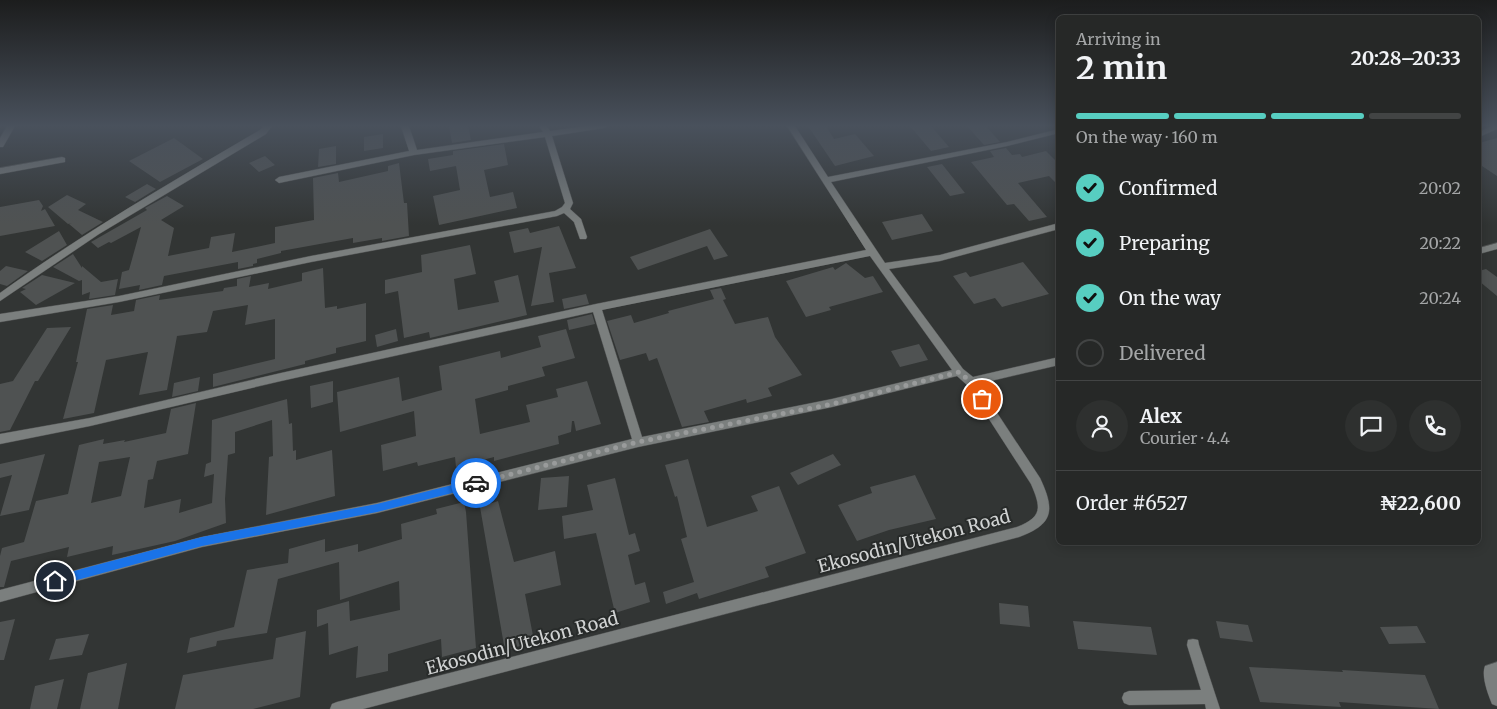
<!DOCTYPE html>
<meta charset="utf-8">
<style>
:root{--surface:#262827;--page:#2e302f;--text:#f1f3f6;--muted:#a4a6a7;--line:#424444;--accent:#57cec1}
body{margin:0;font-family:Merriweather,serif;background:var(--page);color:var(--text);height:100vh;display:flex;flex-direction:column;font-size:19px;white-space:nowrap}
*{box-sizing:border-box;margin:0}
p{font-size:16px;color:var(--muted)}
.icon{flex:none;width:28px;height:28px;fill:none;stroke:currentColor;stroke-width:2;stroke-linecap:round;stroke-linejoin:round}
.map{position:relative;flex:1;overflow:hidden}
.sheet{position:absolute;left:1056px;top:15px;width:425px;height:530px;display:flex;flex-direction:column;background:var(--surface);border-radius:8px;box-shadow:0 2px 12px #0003,0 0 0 1px var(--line)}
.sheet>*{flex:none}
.pin{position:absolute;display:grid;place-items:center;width:42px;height:42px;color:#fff;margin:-21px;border:2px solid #fff;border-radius:50%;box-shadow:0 1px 5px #0007}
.courier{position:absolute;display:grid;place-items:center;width:50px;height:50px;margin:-25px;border:4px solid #1a73e8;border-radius:50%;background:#fff;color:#222;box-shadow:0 1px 6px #0007}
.head em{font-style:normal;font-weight:700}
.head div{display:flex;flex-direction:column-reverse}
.head{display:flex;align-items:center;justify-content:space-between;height:85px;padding:0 20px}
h1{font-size:32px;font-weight:700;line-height:38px}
.bar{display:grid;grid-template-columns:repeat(4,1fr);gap:8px 5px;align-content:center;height:60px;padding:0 20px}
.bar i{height:6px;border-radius:4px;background:var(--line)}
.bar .active{background:var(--accent)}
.bar p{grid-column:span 4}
.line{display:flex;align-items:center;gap:12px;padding:0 20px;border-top:1px solid var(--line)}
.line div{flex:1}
.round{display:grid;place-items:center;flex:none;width:52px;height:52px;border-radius:26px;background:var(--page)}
ol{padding:0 20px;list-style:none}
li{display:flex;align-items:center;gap:15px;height:55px}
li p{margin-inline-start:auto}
li .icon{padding:5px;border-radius:50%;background:var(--accent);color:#111;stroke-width:4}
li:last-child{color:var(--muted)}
li i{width:28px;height:28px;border:2px solid var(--line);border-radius:50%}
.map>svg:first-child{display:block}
.building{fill:#4f5252;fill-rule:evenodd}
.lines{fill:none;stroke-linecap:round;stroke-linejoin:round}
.street-casing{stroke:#515353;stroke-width:1}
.street{fill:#7b7f7e;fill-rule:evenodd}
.route{fill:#1a73e8}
.done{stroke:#999b9b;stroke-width:5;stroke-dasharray:0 9}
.labels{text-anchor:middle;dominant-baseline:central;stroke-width:4;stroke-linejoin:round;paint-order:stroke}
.street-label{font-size:18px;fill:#d0d2d2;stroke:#282b2a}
</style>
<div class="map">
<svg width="1497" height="709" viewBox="0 0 1497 709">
<rect width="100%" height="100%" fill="#323534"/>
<path class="building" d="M449 126H468L471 140 452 143Z
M808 126H826L834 139 855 134 874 156 835 166Z
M910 126H931L949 147 931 151Z
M967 126H986L1000 142 984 145Z
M383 134V148L364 151V137Z
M174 138 203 159 160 182 129 161Z
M1497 138V176L1479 164V143Z
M504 144 508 165 484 170 490 197 513 192 517 208 439 225 433 196 460 190 456 166 430 171 428 159 453 155V151Z
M336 146V164L318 167 319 149Z
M1006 148 1012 155 1020 154 1022 157 1046 151 1059 164V186L1049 176 1018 183 1047 217 1029 221 1014 204 1007 205 971 162 994 157 990 151Z
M265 156 275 165 259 172 249 163Z
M399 163 404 203H407L409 236 382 241V238L353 243V238L281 251V253L257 259V263L253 264V266L238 269V262L164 276 162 285 139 290 140 285 119 289 122 272 129 270 141 227 111 243 109 242 98 248 91 242 147 210 145 208 167 196 184 206 161 220 174 228 168 256 209 248 211 237 235 233 232 252 275 243V227L314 220 313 178 338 173 339 182 388 171V166Z
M942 164 965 193 950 196 927 167Z
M147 184 156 189 135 202 125 197Z
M67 195 86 204 78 210 103 222 82 235 69 224 72 223 68 224 48 207Z
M39 200 43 206 41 211 45 209 55 226 0 236V207Z
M922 214 933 231 892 240 882 222Z
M559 226 576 268 549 273 554 302 531 306 542 247 514 253 509 232 528 228 530 233Z
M710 229 728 256 714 260 707 246 638 270 630 257Z
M59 231 67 245 42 261 25 252Z
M470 245 476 274 454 279 458 310 499 302 494 281 518 275 527 315 430 338 429 332 404 338 398 291 385 294V280L422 272 421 255Z
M73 254 82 268V266L101 282 118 279 115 295 89 299 90 292 82 295V280L79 281 53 267Z
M1023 262 1049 294 1002 307 995 298 974 304 953 276 966 272 970 277Z
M846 263 865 278 873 276 883 292 829 307 831 310 806 317 786 281 833 267 835 270Z
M6 266 28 271 7 286 0 284V271Z
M323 268 325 308 337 306V309L366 303V341L336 348V353L305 361V364L213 387V374L275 359V319L245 325 248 305 213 311 207 332 177 336 167 390 139 395 148 352 106 360 94 413 63 419 78 362H76L87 309 113 305 111 315 134 311 136 300 160 295 159 300 223 291 224 288 237 286V279L251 276 249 287 269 283 268 289 302 281V273Z
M1486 269 1497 277V296L1479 281V271Z
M42 275 75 283 36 305 20 292 26 289 22 288Z
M721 288 726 299 723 300 735 324 768 317 775 337 802 375 768 388 772 396 747 403 746 399 704 411 709 422 682 427 657 358 649 361 646 353 620 360 607 321 631 315 634 323 669 313 668 311 714 299 710 290Z
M586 294 589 304 564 309 562 299Z
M592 314 595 324 569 330 567 320Z
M71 327 38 381H35L10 430 0 432V384L13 381 47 328Z
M396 329 398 341 377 347 375 335Z
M566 329 575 358 542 367 545 376 508 386V390L475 399 480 434 530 422 526 405 558 397 556 389 587 381 601 424 576 431 574 421H572L571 432 558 436 559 444 494 461V457L456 467 455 457 418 466 417 462 383 471 381 445 416 436 414 411 340 432 337 392 399 377 402 401 442 390 439 366 500 351 501 358 541 347 538 336Z
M919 344 928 360 900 367 891 351Z
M200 377 198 391 172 397 174 383Z
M333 381V402L311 408 310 386Z
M287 399 289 424 292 423 293 451 296 450V460L332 450 335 496 266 515 269 457 273 456 272 420 235 432V453L228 455 225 499 226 523 175 541 112 555 113 546 67 557 69 547 11 561 4 587H0V556L2 548 24 542 36 501 68 494 79 445 104 439 103 444 125 440 124 442 166 433 171 409 196 403 188 454 157 461 153 479 148 480 144 508 181 499 179 513 212 503 214 474 204 477 206 464 211 462 212 420ZM130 457 121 496 91 503 99 462Z
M45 454 29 510 0 516 12 475 0 478V464Z
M833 454 841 465 798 485 790 473Z
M688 459 707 527 758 511 751 496 779 486 806 553 765 567 769 577 699 599 697 593 666 604 663 592 694 582 681 539 687 537 677 496 675 497 665 465Z
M915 475 936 519 889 530 857 541 838 505 872 493 870 487Z
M569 476 567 507 538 510 541 478Z
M615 478 629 535 635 533 640 551 628 555 635 585 645 582 650 602 615 613 596 533 564 539 562 516 593 510 587 485Z
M498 501 514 562 555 551 561 585 525 594 534 641 505 651 480 507Z
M464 502 466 512 476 648 442 657 441 639 388 654V671L356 678 358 646 329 655 328 623 317 627V610L349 601 350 621 400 610 399 581 340 600 339 562 278 579 267 633 217 641 216 646 187 653 190 638 234 627 247 570 288 563 289 549 325 539V552L358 544V552L402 539 401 524 437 514 436 509Z
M999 603 1028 606 1030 627 1000 624Z
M15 619 4 660H0V622Z
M1073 621 1151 627 1157 655 1078 649Z
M1216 621 1248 625 1253 642 1220 638Z
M1417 626 1426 643 1389 644 1380 627Z
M306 631 300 697 253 709H175L183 675 273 659 276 638Z
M89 634 82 655 49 660 56 639Z
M127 663 118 709H80L88 673Z
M1249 667 1343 672 1342 670 1425 675 1439 709 1339 702 1341 707 1260 702Z
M64 679 57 709H30L35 686Z"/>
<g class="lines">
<g class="street-casing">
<path id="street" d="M7 126H15L3 147H0V138Z
M264 126H272L266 134 99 234 0 301V293C83 233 172 182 260 130Z
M401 126H409L417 150 543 132 539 126H547L550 131 586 126H608L604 128 552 136 573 203 570 209 581 219 587 237 586 239H580L574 222 564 213 557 216 311 262 119 302 0 322V314L119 296 311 256 555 211 562 207 565 203 545 137 414 155 279 183 275 180 279 177 409 151Z
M787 126H795L828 177 1007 142 1059 129V133L1007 146 831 182 885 263 940 255 1059 223V229L940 261 889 269 963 369 973 377 1059 357V365L978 384 1040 478C1055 510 1054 524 1019 537L363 709H330L332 704 337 702 1017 527C1043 517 1041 507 1031 484L967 385 957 376 832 407 638 447 377 513 202 547 0 602V590L202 537 377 503 632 439 593 312 281 381 90 426 0 444V434L90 418 281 373 596 304 866 250ZM870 256 952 370 832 399 642 437 602 310Z
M1491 126H1497V129L1479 137V132Z
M62 157 65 158V162L0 174V168Z
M1497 243V249L1479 254V248Z
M1193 639 1198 640 1199 645 1220 709H1206L1205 704 1129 705 1124 703 1122 698 1124 693 1129 691 1201 690 1187 645 1188 640Z
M1497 662V706L1492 704C1488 694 1481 676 1485 666Z"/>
</g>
<use href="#street" class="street"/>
</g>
<linearGradient id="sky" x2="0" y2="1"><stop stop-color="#1c1d1d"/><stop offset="0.56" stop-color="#49515c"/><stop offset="1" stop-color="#49515c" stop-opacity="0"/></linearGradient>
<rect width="1497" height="225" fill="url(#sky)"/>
<path class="route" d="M476 479 481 483 476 487 377 512 202 546 55 586 50 581 55 576 202 537 377 504Z"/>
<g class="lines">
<path class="done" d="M476 483 638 442 832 404 959 372 971 382 982 399"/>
</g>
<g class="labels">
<g class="street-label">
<text transform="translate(914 541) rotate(-15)">Ekosodin/Utekon Road</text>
<text transform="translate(522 643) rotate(-15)">Ekosodin/Utekon Road</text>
</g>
</g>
</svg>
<div class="pin" style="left:982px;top:399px;background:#ea580c"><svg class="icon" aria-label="bag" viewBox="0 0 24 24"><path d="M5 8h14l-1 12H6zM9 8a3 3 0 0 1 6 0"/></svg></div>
<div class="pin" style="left:55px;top:581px;background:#1f2937"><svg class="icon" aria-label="home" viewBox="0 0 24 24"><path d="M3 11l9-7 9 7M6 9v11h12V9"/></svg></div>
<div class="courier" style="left:476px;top:483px"><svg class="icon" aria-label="car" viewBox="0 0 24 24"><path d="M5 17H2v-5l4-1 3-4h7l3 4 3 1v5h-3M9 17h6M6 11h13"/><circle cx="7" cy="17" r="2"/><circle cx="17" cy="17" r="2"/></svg></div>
<section class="sheet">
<div class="head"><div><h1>2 min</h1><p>Arriving in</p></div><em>20:28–20:33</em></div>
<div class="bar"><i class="active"></i><i class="active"></i><i class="active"></i><i></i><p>On the way · 160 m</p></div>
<ol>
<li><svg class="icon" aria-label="check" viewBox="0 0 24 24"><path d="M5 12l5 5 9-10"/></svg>Confirmed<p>20:02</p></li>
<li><svg class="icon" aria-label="check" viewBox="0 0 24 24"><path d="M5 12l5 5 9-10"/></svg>Preparing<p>20:22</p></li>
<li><svg class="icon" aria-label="check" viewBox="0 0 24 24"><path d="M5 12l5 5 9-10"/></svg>On the way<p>20:24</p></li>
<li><i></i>Delivered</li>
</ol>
<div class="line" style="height:90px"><a class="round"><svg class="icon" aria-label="person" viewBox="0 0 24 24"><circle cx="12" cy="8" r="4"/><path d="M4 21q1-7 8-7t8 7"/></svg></a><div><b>Alex</b><p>Courier · 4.4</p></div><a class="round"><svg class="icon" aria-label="chat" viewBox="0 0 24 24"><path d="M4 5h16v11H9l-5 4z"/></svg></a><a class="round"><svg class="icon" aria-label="phone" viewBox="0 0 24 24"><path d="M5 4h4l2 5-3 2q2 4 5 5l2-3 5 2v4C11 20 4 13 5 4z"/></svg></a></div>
<div class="line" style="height:65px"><div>Order #6527</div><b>₦22,600</b></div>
</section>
</div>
